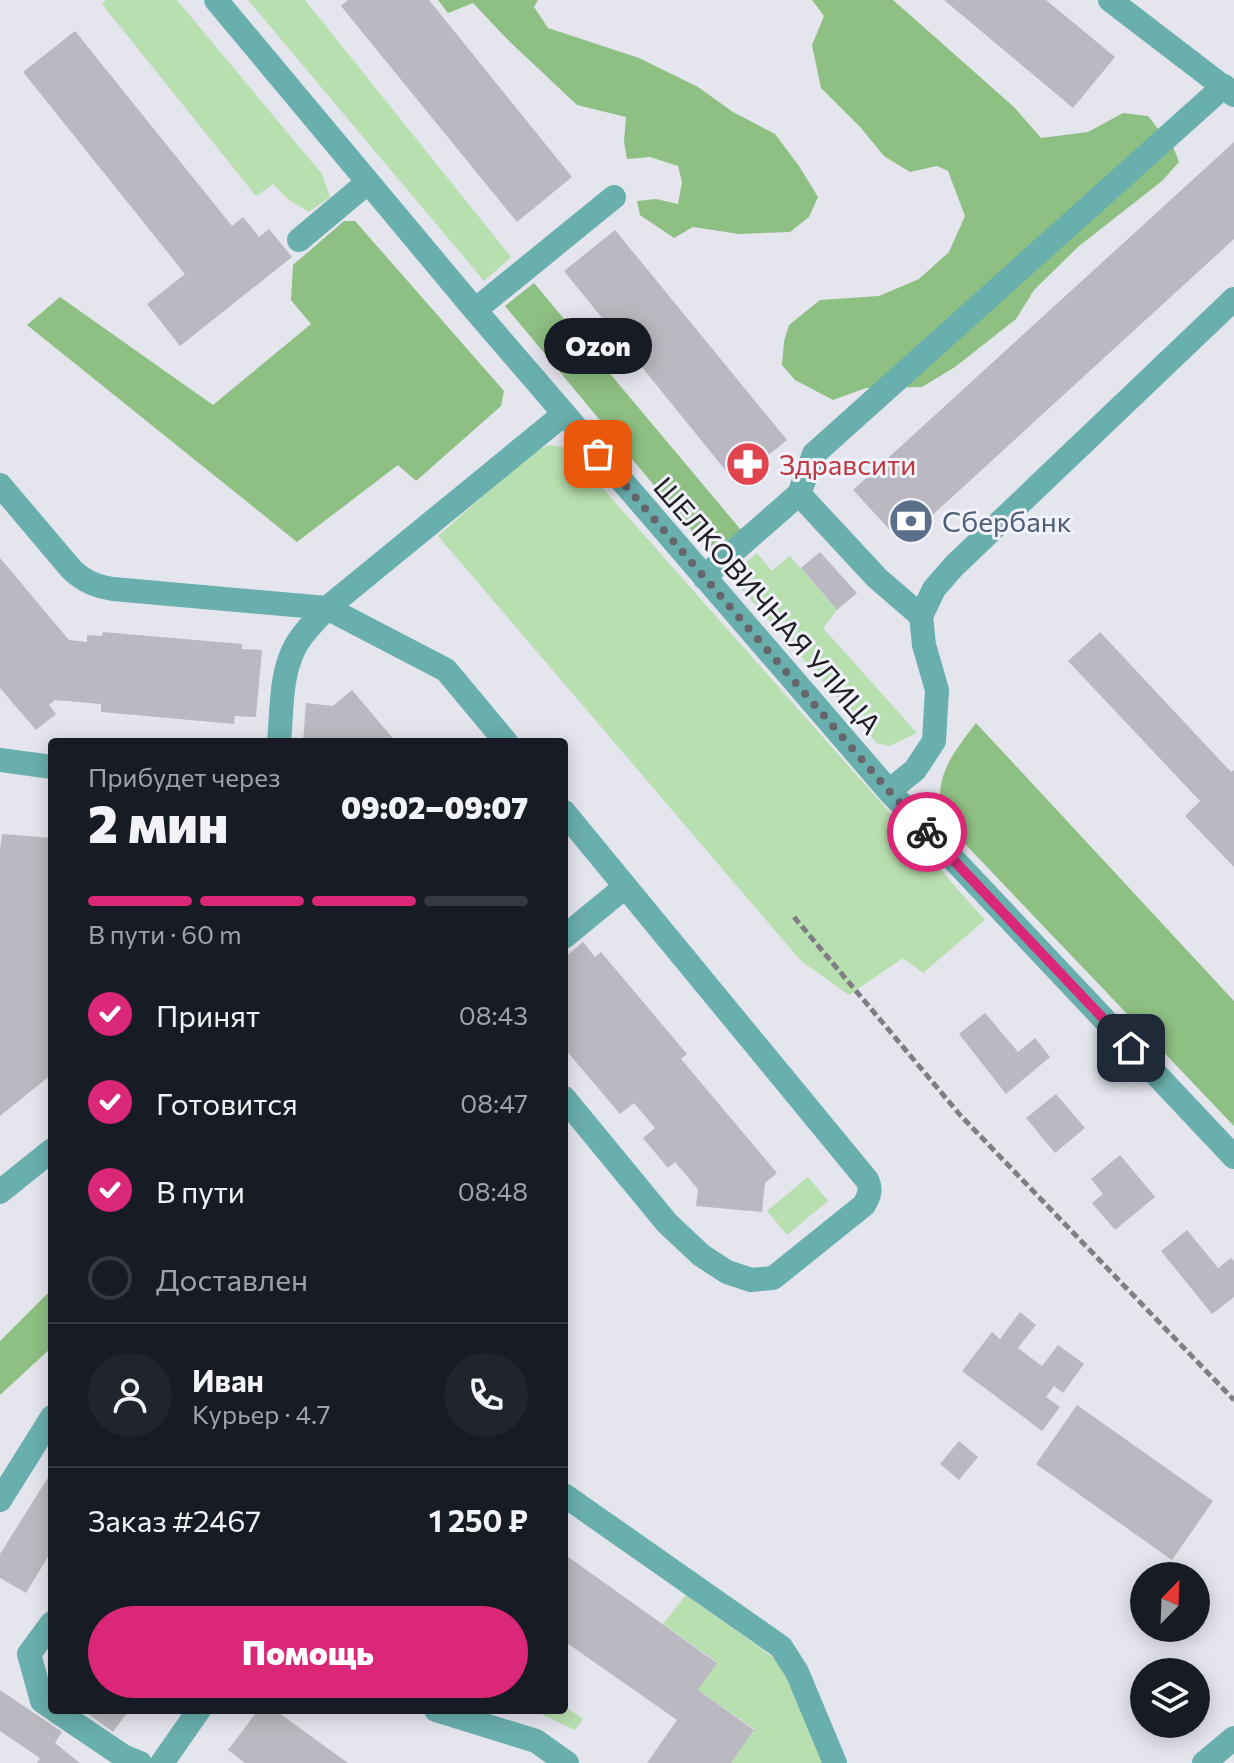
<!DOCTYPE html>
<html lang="ru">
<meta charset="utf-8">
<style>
:root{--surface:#171b24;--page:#20242c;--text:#f1f3f6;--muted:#9ea1a6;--line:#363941;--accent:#db2777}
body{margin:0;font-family:Commissioner,sans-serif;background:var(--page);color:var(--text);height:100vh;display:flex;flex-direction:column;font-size:30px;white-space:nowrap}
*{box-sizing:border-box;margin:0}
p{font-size:26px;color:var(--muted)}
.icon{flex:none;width:44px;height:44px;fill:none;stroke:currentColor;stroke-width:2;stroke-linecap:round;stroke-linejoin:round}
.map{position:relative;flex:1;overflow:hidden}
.drawer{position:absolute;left:48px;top:738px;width:520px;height:976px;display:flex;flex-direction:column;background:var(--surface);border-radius:8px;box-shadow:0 4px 20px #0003}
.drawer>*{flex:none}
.needle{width:52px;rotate:23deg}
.controls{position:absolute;left:1130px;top:1562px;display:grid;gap:16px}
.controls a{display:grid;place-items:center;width:80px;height:80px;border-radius:50%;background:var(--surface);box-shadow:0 4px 20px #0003;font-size:40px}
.pin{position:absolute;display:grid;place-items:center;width:68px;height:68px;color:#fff;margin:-34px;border-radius:16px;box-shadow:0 4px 12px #0006}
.courier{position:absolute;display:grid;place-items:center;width:80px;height:80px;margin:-40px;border:6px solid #db2777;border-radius:50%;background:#fff;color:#222;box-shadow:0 2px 10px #0007}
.bubble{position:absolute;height:56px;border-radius:28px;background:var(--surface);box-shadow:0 4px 20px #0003;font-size:26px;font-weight:800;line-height:56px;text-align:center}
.overview em{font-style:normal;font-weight:800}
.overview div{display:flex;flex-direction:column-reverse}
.overview{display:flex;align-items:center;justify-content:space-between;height:136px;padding:0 40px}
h1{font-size:52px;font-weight:800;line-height:60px}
.bar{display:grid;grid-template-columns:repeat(4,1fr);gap:12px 8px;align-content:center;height:96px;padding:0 40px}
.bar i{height:10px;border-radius:6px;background:var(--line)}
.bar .on{background:var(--accent)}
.bar p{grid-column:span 4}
.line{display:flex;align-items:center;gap:20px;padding:0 40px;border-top:2px solid var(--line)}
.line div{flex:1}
.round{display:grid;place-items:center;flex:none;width:84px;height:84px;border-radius:42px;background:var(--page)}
ol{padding:0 40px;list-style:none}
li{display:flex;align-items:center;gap:24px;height:88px}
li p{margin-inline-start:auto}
li .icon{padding:8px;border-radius:50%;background:var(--accent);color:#fff;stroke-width:4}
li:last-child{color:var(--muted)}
li i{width:44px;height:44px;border:4px solid var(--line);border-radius:50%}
.button{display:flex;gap:16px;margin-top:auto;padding:16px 40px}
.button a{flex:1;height:92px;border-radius:48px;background:var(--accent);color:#fff;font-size:32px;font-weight:800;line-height:92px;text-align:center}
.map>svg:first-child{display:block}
.green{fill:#b8dfaf}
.forest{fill:#8ebf83}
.building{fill:#bab9c1}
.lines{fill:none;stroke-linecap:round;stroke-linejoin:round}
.path{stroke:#7e7f84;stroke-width:5;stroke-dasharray:8 4;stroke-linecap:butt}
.minor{stroke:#69afad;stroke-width:24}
.done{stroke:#65656a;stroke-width:8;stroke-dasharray:0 14.4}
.route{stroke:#db2777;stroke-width:10}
.labels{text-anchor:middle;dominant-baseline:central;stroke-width:6;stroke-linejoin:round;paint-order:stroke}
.health-label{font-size:28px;fill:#be3a42;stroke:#f1f2fb;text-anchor:start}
.service-label{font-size:28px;fill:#4e5e75;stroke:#f1f2fb;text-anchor:start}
.street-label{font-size:28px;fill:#202023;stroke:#f1f2fb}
</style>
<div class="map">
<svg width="1234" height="1763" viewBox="0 0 1234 1763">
<rect width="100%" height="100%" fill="#e4e5ed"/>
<path class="green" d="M106 0H177L322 174 330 197 309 212 289 200 273 184 256 196 102 4Z
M248 0H305L511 257 484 281Z
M550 445 567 448 985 920 923 973 903 958 849 995 801 961 438 536 534 451Z
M757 553 772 571 790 556 837 610 823 628 917 733 889 746 877 743 730 576Z
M808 1177 828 1201 787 1235 767 1211Z
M686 1595 781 1663 825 1763H731L754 1729 698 1690 717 1662 663 1624Z
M564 1706 583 1719 575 1730 533 1710H564Z"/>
<path class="forest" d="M438 0H538L534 7 548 28 639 58 698 87 733 112 775 134 799 166 818 197 809 217 790 232 739 234 693 227 674 238 640 215 637 201 656 199 678 204 682 182 678 166 650 157 627 159 624 141 626 117 577 105 506 38 473 3 448 13Z
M812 0H893L1014 107 1041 138 1088 132 1123 113 1148 116 1174 149 1179 162 1162 181 1079 246 1034 290 1016 319 955 367 922 387 866 388 833 400 795 380 782 365 784 341 789 325 820 300 879 296 919 279 949 252 965 216 948 171 937 166 910 172 884 156 861 128 821 88 812 45 824 16Z
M344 221H355L504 391 501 406 416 481 398 465 297 542 27 325 60 297 213 405 311 324 291 300 293 265Z
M534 283 741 530 711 554 505 306Z
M976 723 1234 1001V1126L946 824C929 781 952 755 976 723Z
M52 1289V1347L0 1395V1341Z"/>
<path class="building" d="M348 0H429L572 177 517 222 341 6Z
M944 0H1046L1115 57 1073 108Z
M75 31 232 226 243 217 259 237 269 229 292 257 180 346 147 304 185 274 23 72Z
M1234 142V239L902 543 853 490Z
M615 230 787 440 735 482 564 271Z
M820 552 857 593 837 610 801 568Z
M0 558 69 640 87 642V635L102 636 103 632 242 644V649L262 650 256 717 235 716 234 724 101 712V704L55 700 49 705 56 714 36 730 0 688Z
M1100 632 1231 772 1234 770V867L1185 816 1200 801 1068 661Z
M352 690 396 742H303L306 703 333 706Z
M2 834 52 838V1002L50 1021 52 1023V1060L49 1063 52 1067V1074L0 1116V851Z
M583 942 595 957 601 952 687 1054 681 1059 777 1173 765 1183 762 1212 696 1206 698 1189 675 1162 668 1168 643 1138 655 1128 634 1103 620 1114 564 1048V958Z
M985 1013 1018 1052 1035 1038 1050 1057 1006 1094 959 1034Z
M1056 1094 1085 1128 1055 1153 1026 1118Z
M1120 1155 1155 1197 1115 1230 1092 1203 1103 1194 1091 1179Z
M1187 1230 1218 1268 1231 1258 1234 1261V1297L1212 1314 1161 1251Z
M1020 1312 1036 1325 1018 1348 1042 1366 1058 1345 1084 1364 1063 1393 1054 1386 1046 1397 1060 1407 1042 1431 962 1371 992 1332 1000 1339Z
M1077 1405 1213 1501 1172 1560 1036 1464Z
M959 1441 978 1457 959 1480 940 1464Z
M52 1471V1550L26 1593 0 1578V1554Z
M564 1554 717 1663 698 1690 754 1730 731 1763H647L677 1720 564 1641Z
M0 1690 62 1732 55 1743 80 1763H37L40 1758 0 1731Z
M83 1710H129L113 1732Z
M258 1710H275L348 1763H245L228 1750Z"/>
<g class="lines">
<path class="path" d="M794 917 961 1116 1234 1400"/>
<path class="minor" d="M216 0 475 310 889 791 1234 1157
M1110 0 1234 95
M299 240 367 183
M475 310 614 197
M0 485 72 570C85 582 96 586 113 589L327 608 446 670 506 742
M799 494 877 578 921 616
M704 577 799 494 814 454 1224 86
M279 742C282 712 280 675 295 647 303 632 316 620 327 608L564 414
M0 760 52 767
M889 791 915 770 934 741 937 690 924 645 921 616 934 589 954 566 1234 299
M564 812 867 1180C872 1190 869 1196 864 1205L773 1278 751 1280 727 1272 701 1255 667 1223 564 1098
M564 937 625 887
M0 1192 52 1150
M564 1495 781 1647 797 1672 835 1763
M0 1500 52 1417
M52 1623 29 1654 42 1701 52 1708
M55 1710 123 1756 140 1763
M436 1710 536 1741 567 1763
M162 1763 199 1710
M1204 1763 1234 1738"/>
</g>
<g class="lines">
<path class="done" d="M598 454 889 791 927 832"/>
<path class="route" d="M927 832 1131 1048"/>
</g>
<defs>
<g id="pharmacy-disc" transform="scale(2.3)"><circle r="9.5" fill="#e0444e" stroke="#f1f2fb"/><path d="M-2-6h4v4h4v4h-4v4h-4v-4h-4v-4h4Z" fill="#fff"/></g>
<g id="bank-disc" transform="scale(2.3)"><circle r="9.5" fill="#5c6f8a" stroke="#f1f2fb"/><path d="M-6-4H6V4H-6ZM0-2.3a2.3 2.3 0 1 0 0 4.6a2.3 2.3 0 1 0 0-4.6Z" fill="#fff"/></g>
</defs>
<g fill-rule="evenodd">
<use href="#pharmacy-disc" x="748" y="464"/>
<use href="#bank-disc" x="911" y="521"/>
</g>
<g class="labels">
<g class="health-label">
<text x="779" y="464">Здравсити</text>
</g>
<g class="service-label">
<text x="942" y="521">Сбербанк</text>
</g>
<g class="street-label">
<text transform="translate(768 605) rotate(49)">ШЕЛКОВИЧНАЯ УЛИЦА</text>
</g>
</g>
</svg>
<div class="controls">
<a><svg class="needle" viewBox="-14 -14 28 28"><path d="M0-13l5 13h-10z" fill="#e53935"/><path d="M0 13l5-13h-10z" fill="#9ea1a6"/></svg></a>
<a><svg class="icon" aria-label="layers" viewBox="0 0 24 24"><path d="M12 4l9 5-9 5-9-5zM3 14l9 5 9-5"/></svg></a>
</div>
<div class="pin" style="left:598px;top:454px;background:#ea580c"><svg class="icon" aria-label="bag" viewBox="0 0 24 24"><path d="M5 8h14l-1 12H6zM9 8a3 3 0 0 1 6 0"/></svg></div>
<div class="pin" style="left:1131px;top:1048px;background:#1f2937"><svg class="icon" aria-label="home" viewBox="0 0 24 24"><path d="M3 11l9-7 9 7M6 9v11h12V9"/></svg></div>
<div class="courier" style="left:927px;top:832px"><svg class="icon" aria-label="bike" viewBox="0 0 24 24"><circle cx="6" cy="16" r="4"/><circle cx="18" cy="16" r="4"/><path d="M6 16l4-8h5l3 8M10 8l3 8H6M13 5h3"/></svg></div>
<div class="bubble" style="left:544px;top:318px;width:108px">Ozon</div>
<section class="drawer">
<div class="overview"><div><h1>2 мин</h1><p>Прибудет через</p></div><em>09:02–09:07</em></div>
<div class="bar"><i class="on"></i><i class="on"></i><i class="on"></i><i></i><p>В пути · 60 m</p></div>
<ol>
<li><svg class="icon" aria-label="check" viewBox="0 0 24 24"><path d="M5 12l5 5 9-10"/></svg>Принят<p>08:43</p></li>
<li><svg class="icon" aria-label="check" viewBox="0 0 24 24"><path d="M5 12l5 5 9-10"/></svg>Готовится<p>08:47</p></li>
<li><svg class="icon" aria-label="check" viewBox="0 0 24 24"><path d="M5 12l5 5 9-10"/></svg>В пути<p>08:48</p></li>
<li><i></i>Доставлен</li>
</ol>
<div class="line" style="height:144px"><a class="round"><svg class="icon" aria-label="person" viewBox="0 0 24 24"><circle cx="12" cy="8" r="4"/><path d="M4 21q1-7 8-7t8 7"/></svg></a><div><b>Иван</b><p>Курьер · 4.7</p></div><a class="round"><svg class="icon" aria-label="phone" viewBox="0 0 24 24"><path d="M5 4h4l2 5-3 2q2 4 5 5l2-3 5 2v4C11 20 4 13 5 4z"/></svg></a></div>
<div class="line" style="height:104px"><div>Заказ #2467</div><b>1 250 ₽</b></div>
<div class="button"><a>Помощь</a></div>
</section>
</div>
